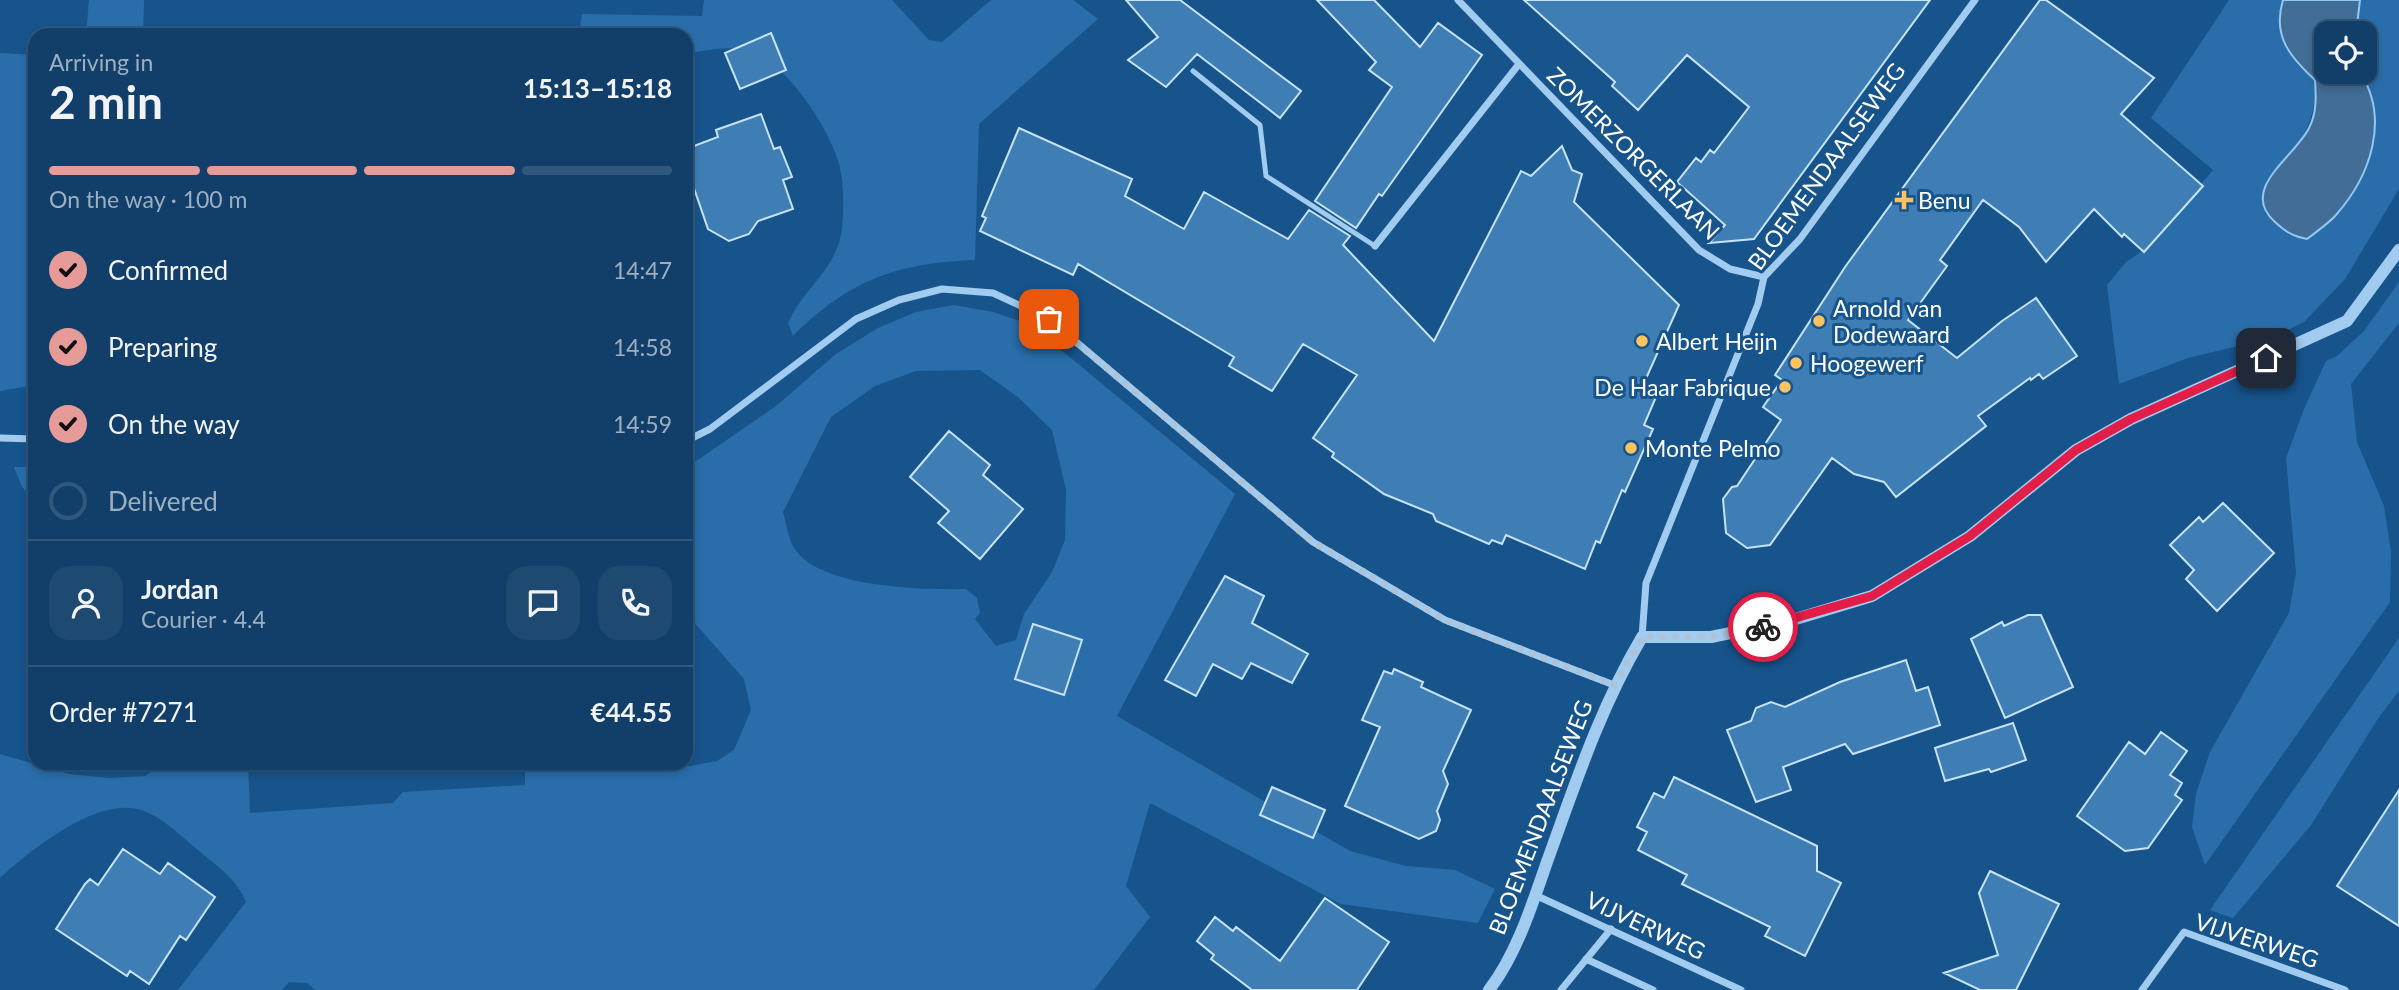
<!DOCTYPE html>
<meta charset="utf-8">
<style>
:root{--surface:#113f69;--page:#1e4a71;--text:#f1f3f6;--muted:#9cafc0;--line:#30587d;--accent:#e69b98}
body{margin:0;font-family:Lato,sans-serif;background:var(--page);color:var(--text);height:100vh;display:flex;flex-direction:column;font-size:26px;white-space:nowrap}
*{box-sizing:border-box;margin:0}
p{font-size:23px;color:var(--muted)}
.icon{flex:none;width:38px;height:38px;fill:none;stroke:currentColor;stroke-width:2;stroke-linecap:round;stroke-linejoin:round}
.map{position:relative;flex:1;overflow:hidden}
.drawer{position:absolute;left:28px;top:28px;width:665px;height:742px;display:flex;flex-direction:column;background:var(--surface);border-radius:21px;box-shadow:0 4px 10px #0003,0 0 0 2px var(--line)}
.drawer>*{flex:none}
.tools{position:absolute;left:2314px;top:21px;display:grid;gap:14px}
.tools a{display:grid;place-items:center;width:63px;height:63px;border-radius:14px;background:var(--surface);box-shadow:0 4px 10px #0003,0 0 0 2px var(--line);font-size:35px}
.pin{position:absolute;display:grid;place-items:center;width:60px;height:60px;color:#fff;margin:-30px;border-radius:14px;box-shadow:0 4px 10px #0006}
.courier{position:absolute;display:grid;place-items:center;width:70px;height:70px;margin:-35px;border:5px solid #e11d48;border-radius:50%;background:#fff;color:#222;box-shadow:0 2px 9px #0007}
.headline em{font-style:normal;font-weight:700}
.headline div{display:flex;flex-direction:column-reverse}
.headline{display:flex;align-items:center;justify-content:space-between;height:119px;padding:0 21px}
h1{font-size:46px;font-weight:700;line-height:52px}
.bar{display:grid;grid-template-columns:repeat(4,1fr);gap:10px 7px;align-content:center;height:84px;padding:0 21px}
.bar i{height:9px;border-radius:5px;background:var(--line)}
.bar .selected{background:var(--accent)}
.bar p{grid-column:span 4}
.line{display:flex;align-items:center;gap:18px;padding:0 21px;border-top:2px solid var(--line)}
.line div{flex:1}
.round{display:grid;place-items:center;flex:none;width:74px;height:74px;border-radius:21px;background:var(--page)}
ol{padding:0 21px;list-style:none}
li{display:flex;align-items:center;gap:21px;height:77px}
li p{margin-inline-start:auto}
li .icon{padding:7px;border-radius:50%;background:var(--accent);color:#111;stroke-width:4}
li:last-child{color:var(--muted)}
li i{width:38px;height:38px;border:4px solid var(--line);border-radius:50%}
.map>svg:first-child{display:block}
.green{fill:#296eab;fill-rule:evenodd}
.water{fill:#426d96;stroke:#94c7f1;stroke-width:2}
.building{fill:#3f7eb5;stroke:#c7e3fb;stroke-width:2}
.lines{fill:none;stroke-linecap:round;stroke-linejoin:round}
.service{stroke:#a1cbef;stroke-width:5}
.minor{stroke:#a1cbef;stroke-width:7}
.tertiary{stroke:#a1cbef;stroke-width:12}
.done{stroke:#aec3d7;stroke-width:7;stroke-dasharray:0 12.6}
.route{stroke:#e11d48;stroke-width:9}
.poi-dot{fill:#ffc35f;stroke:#17548c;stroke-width:2.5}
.labels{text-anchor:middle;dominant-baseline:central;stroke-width:6;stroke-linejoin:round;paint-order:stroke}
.street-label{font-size:23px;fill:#fff;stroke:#17548c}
.poi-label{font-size:23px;fill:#fff;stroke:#17548c;text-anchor:start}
</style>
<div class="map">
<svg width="2399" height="990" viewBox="0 0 2399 990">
<rect width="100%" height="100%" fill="#17548c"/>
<path class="green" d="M89 0H144L143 35H86Z
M704 0H892L929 40 942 42 991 0H1073L1098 19 979 124 975 260C897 263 849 280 793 336L788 323C803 289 838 268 842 228 844 210 844 181 839 164 830 129 787 65 754 52 736 45 704 49 686 55V35H579L582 14 702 16Z
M2229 0H2283L2280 10 2297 64 2315 80C2319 129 2288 158 2262 196L2265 213 2290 236 2365 81 2360 72H2364V33H2356L2360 0H2399V189L2345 279 2305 321 2275 337 2188 358 2119 384 2107 285 2126 262 2148 247 2213 170 2151 118Z
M0 53 35 55V385L0 391Z
M2399 282V323L2351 384 2357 442 2384 506 2391 552 2390 602 2205 865 2192 827 2196 794 2210 752 2289 613 2296 573 2286 458 2304 409 2326 361 2337 356 2364 331Z
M954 305 993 312 1031 325 1235 494 1117 716 1350 851 1406 866 1455 870 1495 889 1478 923 1341 904 1150 803 1126 886 1150 917 1094 990H315L307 983 289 982 282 990H178L246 902C237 879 217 866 199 851 181 836 156 810 131 808 89 803 28 852 0 878V754L69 774 110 778 145 776 165 763H248L250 813 393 803 403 792 525 785V763H664L690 766 717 761 734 750 751 710 744 679 686 613V468L776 406 836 354 878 328 916 312ZM980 370 1019 398 1052 430 1066 490 1065 540 1052 572 1024 614 1016 640 996 646 975 619 980 613 977 598 966 589C923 590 819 588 794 548 788 538 786 522 783 512L831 417 875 386 916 371Z
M14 467H35V501L22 487Z
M2399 638V691L2379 717 2311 825 2233 918 2210 910Z"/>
<path class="water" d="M2283 0H2360L2356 33H2326V72H2360C2390 119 2371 175 2336 215 2328 224 2316 232 2307 239 2292 236 2286 232 2275 222 2238 189 2295 157 2309 128 2317 113 2316 96 2315 80 2290 57 2272 36 2283 0Z"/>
<path class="building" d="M1126 0H1180L1301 91 1280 118 1197 54 1166 87 1128 60 1158 37Z
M1317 0H1374L1420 47 1438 23 1482 55 1382 196 1379 194 1356 228 1315 201 1392 87 1369 70 1376 62Z
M1524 0H1930L1754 239 1709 243 1725 225 1677 182 1696 158 1701 162 1710 150 1714 153 1749 107 1687 55 1638 110 1612 86 1615 82Z
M2040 0H2046L2154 78 2121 114 2203 186 2144 252 2124 234 2122 237 2094 209 2046 262 2019 227 1983 200 1940 260 1947 266 1908 320 1957 358 2002 321 2036 298 2077 356 2043 379 2039 374 2031 380 2030 378 1978 416 1986 426 1896 497 1884 482 1854 474 1832 458 1770 545 1747 548 1726 533 1723 499 1732 487 1737 486 1781 420 1763 407 1782 380 1775 375 1845 267Z
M771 33 786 70 740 89 725 53Z
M761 114 774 149 780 147 792 177 783 180 793 209 758 221 749 234 729 241 708 229 686 165V149L718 137 716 130Z
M1019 128 1132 179 1125 196 1184 229 1204 192 1288 239 1309 210 1350 236 1343 245 1434 341 1521 171 1531 176 1562 146 1572 170 1582 174 1574 202 1679 305 1644 383 1659 390 1644 425 1653 429 1625 492 1622 490 1600 543 1596 541 1585 569 1506 535 1502 544 1492 540 1489 544 1436 521 1433 514 1384 494 1332 457 1334 453 1313 438 1357 375 1303 344 1272 391 1229 366 1234 357 1078 264 1073 275 980 231 986 218 982 216Z
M949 431 990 465 983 475 1023 509 980 559 938 523 949 511 910 477Z
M2223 503 2274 553 2217 611 2186 579 2194 570 2170 545 2199 517 2203 522Z
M1225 576 1264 596 1252 623 1308 654 1292 683 1251 663 1242 679 1213 664 1196 696 1165 680Z
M2028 615H2041L2073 687 2005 718 1971 639 2002 622 2004 626Z
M1033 624 1082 640 1064 695 1015 679Z
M1906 660 1916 691 1928 687 1940 725 1853 754 1845 744 1783 767 1791 790 1756 802 1727 730 1751 721 1756 708 1771 702 1785 707 1840 682Z
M1394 669 1423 682 1421 687 1471 710 1443 771 1448 784 1437 811 1440 820 1436 831 1419 839 1345 806 1380 727 1362 720 1384 671 1392 674Z
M2013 723 2026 760 1991 772 1989 769 1945 781 1935 748Z
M2161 732 2187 751 2170 775 2182 783 2175 795 2182 800 2148 848 2125 851 2077 816 2129 742 2145 754Z
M1674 777 1817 846V871L1841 883 1805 956 1765 936 1770 927 1682 884 1687 875 1638 850 1647 832 1637 827 1654 793 1664 798Z
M1272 787 1325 810 1313 838 1260 815Z
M2399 790V926L2337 886Z
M123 849 160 874 168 863 215 897 186 940 180 936 149 984 130 971 127 976 56 929 85 884 90 879 98 885Z
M1990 871 2059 904 2016 990H1980L1944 973 1998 955 1979 893Z
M1325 898 1389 942 1357 990H1252L1211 959 1214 955 1197 941 1215 917 1233 931 1236 927 1280 961Z"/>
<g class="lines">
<path class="service" d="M1193 71 1260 125 1266 176 1375 246"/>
<path class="minor" d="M1458 0 1699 250 1730 269 1764 277
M1375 246 1519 64
M0 438 35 439
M686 441 710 429 856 319 899 300 942 289 993 293 1049 319 1313 542 1445 620 1614 685
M1642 637 1646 583 1758 304 1764 277 1800 239 1975 0
M1535 895 1741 990
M1586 959 1653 990
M1561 990 1611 929
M2142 990 2184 932 2345 990"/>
<path class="tertiary" d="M1489 990C1517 954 1533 902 1548 859 1576 782 1600 708 1642 637H1711L1789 621 1872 596 1970 536 2076 450 2131 419 2347 321 2399 250"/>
</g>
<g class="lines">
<path class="done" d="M1049 319 1313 542 1445 620 1614 685 1643 637H1711L1763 627"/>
<path class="route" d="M1763 627 1872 596 1970 536 2076 450 2131 419 2266 358"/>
</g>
<g class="poi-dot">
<path d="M1900.5 189.5h7v7h7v7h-7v7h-7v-7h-7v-7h7z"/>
<circle cx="1819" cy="321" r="7"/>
<circle cx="1642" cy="341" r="7"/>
<circle cx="1796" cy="363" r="7"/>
<circle cx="1785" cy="387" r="7"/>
<circle cx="1631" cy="448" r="7"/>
</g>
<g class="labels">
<g class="street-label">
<text transform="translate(1634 153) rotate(45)">ZOMERZORGERLAAN</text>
<text transform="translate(1826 166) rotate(-54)">BLOEMENDAALSEWEG</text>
<text transform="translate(1540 817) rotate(-69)">BLOEMENDAALSEWEG</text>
<text transform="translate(1646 925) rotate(25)">VIJVERWEG</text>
<text transform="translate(2257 940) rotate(18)">VIJVERWEG</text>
</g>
<g class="poi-label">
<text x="1918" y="200">Benu</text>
<text x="1833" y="308">Arnold van<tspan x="1833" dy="26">Dodewaard</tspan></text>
<text x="1656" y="341">Albert Heijn</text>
<text x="1810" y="363">Hoogewerf</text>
<text x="1771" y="387" text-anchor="end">De Haar Fabrique</text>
<text x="1645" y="448">Monte Pelmo</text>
</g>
</g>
</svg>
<div class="tools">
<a><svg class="icon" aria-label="locate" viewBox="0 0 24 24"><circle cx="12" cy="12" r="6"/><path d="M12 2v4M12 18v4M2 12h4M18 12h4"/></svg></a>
</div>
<div class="pin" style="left:1049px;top:319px;background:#ea580c"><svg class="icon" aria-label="bag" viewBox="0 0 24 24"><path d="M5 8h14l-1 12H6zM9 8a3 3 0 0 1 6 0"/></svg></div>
<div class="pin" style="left:2266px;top:358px;background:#1f2937"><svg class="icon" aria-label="home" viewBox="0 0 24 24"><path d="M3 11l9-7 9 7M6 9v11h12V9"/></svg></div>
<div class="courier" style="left:1763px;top:627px"><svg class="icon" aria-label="bike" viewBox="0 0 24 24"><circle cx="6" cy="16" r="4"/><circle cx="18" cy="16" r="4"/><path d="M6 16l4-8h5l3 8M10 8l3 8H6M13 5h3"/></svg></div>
<section class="drawer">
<div class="headline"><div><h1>2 min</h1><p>Arriving in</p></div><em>15:13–15:18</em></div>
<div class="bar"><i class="selected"></i><i class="selected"></i><i class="selected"></i><i></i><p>On the way · 100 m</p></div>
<ol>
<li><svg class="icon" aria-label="check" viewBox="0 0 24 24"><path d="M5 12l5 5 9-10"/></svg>Confirmed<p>14:47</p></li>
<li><svg class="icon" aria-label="check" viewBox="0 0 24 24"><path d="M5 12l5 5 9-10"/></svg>Preparing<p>14:58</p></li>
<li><svg class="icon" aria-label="check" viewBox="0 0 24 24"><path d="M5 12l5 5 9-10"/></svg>On the way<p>14:59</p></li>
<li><i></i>Delivered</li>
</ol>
<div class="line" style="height:126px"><a class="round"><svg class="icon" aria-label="person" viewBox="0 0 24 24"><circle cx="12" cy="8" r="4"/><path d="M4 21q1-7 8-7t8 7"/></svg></a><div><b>Jordan</b><p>Courier · 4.4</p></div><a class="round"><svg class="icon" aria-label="chat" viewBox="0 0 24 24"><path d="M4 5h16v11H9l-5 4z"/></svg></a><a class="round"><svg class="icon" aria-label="phone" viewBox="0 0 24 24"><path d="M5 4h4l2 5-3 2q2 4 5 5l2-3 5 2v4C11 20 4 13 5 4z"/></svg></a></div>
<div class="line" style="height:91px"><div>Order #7271</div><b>€44.55</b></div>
</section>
</div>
